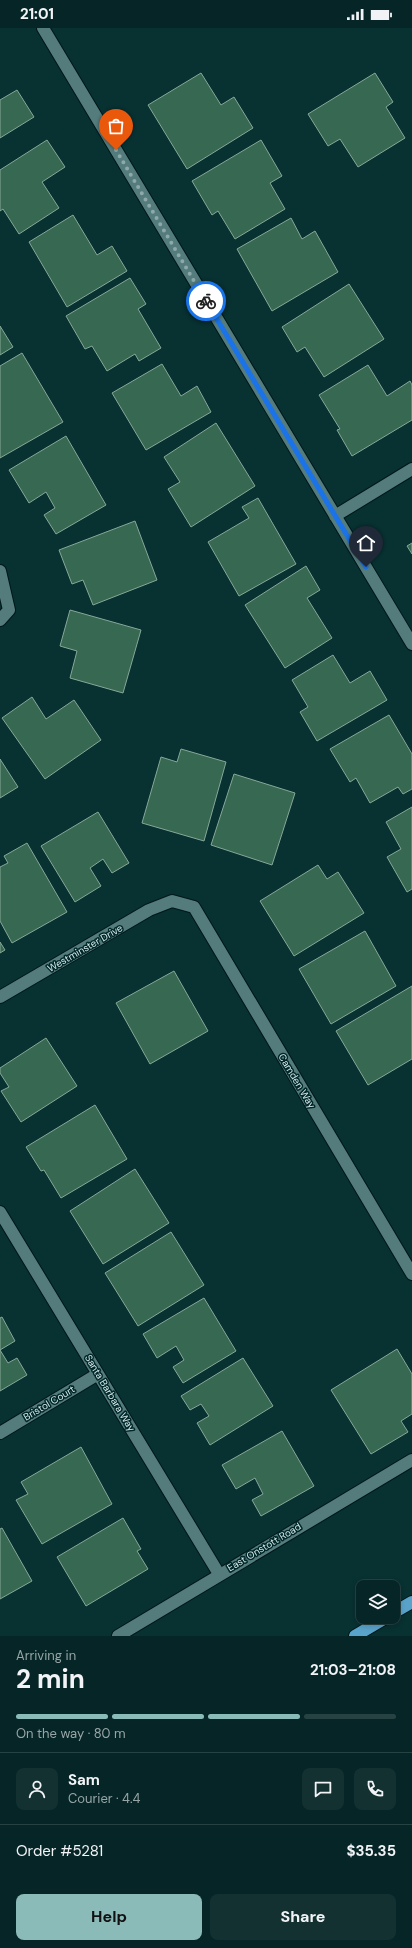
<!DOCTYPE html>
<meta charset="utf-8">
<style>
:root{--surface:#062526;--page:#143132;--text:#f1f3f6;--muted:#98a5a7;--line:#274243;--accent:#8bbbb9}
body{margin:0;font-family:"DM Sans",sans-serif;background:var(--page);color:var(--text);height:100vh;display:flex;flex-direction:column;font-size:15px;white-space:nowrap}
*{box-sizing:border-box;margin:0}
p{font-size:13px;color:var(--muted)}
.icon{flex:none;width:22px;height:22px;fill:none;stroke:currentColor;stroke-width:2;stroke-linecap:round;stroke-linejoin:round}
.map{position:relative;height:1608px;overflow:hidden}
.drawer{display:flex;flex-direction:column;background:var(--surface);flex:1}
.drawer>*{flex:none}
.controls{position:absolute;left:356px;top:1552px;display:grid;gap:8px}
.controls a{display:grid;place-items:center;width:44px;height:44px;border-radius:8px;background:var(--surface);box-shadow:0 2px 6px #0003,0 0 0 1px var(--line);font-size:20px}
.pin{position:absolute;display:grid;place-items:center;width:34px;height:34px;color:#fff;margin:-41px -17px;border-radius:50% 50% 50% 0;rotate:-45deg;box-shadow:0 0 4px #0007}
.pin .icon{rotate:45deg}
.courier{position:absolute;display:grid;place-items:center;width:40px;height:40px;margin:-20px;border:3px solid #1a73e8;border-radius:50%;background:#fff;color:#222;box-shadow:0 1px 5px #0007}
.overview em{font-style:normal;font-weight:700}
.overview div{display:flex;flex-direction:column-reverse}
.overview{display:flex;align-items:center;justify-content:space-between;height:68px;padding:0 16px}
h1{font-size:26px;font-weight:700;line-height:30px}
.bar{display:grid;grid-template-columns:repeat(4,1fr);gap:6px 4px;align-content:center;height:48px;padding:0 16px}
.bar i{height:5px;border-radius:3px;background:var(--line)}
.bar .selected{background:var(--accent)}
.bar p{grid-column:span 4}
.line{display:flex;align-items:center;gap:10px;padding:0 16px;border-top:1px solid var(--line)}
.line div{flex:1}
.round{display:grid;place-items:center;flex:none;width:42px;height:42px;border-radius:8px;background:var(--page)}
.action{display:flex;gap:8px;margin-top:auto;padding:8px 16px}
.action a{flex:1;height:46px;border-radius:8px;background:var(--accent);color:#111;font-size:16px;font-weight:700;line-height:46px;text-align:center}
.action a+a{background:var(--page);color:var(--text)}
.status{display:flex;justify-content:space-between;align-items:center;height:28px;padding:0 20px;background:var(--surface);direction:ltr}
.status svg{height:11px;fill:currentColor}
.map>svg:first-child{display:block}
.building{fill:#366852;stroke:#87a898}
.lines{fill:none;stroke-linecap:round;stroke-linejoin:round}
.street-casing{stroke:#001719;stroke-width:14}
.secondary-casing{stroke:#001719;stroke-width:14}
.highway-casing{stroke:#001719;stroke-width:14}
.street{stroke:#547c7d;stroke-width:12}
.secondary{stroke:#547c7d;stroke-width:12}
.highway{stroke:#59a3ca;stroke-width:12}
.done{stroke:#8da9a9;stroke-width:4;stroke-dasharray:0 7.2}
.route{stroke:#1a73e8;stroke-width:5}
.labels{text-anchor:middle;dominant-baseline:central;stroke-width:3;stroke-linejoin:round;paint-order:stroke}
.street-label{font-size:10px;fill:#d4e9e9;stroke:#002729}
</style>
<div class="status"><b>21:01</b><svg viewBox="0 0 49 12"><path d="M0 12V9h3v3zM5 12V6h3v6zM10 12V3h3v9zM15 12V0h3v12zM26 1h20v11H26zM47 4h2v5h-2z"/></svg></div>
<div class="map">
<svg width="412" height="1608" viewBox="0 0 412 1608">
<rect width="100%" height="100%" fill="#083132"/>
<path class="building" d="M201 45 221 77 234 69 253 100 187 141 148 77Z
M375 45 393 74 386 79 405 110 358 139 340 111 328 118 308 86Z
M17 62 34 89 0 110V72Z
M47 112 65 139 42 154 59 180 19 206 3 181 0 183V142Z
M261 112 282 148 270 155 285 181 235 211 218 183 212 187 192 153Z
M73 187 97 227 112 218 127 243 67 279 29 214Z
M291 190 302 211 315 203 338 244 272 283 237 221Z
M130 250 146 276 138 281 161 320 139 333 135 326 107 343 92 318 85 321 66 288Z
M349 256 384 311 324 349 305 319 297 324 282 299Z
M0 298 13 319 0 327Z
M22 325 63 394 0 430V338Z
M162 336 181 368 197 358 211 384 146 422 112 365Z
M368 337 387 368 410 353 412 357V392L352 428 337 402 340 401 319 367Z
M216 395 255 458 191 499 168 461 180 454 164 429Z
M66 408 106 477 56 506 44 487 55 480 46 464 29 475 9 442Z
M258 470 296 536 239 568 208 514 249 490 242 479Z
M135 493 157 552 93 577 83 552 72 556 59 522Z
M412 515V526L407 518Z
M306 538 320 562 307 570 332 610 285 640 245 577Z
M70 582 141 602 123 665 70 650 77 623 60 618Z
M333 627 350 655 370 643 387 672 317 713 300 684 308 679 292 652Z
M32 669 46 691 74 672 101 712 45 751 2 690Z
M389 687 412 726V761L403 766 398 759 370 775 356 750 350 754 330 721Z
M181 721 226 734 204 813 142 795 161 729 177 734Z
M0 731 18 759 0 770Z
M234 746 295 765 272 837 211 817Z
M412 779V861L407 864 387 829 401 821 386 794Z
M98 784 129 835 112 845 103 831 90 840 101 858 75 874 41 818Z
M27 815 67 884 12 915 0 893V839L8 835 4 828Z
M318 837 327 851 338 844 364 885 294 928 260 873Z
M365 903 396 958 331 996 299 941Z
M0 914 5 922 0 925Z
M174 943 208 1003 150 1036 116 975Z
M412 958V1031L368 1057 336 1003Z
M46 1010 77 1058 21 1094 1 1063 9 1059 0 1045V1040Z
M95 1077 127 1131 61 1170 44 1142 41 1143 26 1119Z
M135 1141 169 1195 103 1236 70 1183Z
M171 1204 204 1257 138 1298 105 1245Z
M204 1270 236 1323 183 1355 173 1339 184 1332 176 1318 157 1330 143 1306Z
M2 1289 15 1313 0 1322 8 1335 17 1330 27 1347 0 1363V1290Z
M397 1321 412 1346V1386L401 1393 408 1404 371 1426 331 1362Z
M243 1330 273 1378 210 1417 197 1395 209 1388 201 1376 190 1382 181 1368Z
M282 1403 314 1458 261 1488 252 1472 263 1466 255 1450 236 1461 222 1437Z
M81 1419 112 1476 42 1516 16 1472 28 1466 21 1454Z
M123 1490 141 1521 137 1523 148 1541 86 1578 57 1529Z
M2 1500 32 1553 0 1571V1501Z"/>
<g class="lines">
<g class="street-casing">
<path id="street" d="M43 0 412 616
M335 488 412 441
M0 543 9 582 0 592
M0 969 149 882 172 873 194 879 412 1246
M0 1184 219 1546
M0 1405 98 1346"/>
</g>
<g class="secondary-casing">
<path id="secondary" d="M118 1608 412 1432"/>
</g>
<g class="highway-casing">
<path id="highway" d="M393 1585 412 1574
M355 1608 387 1589"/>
</g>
<use href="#street" class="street"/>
<use href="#secondary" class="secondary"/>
<use href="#highway" class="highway"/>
</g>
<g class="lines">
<path class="done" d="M116 122 206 273"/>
<path class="route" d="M206 273 366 539"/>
</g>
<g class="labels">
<g class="street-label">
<text transform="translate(85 920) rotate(-30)">Westminster Drive</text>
<text transform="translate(297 1053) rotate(59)">Camden Way</text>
<text transform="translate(110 1365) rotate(59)">Santa Barbara Way</text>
<text transform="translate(49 1375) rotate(-31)">Bristol Court</text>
<text transform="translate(264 1519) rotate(-31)">East Onstott Road</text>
</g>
</g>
</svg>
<div class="controls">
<a><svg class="icon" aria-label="layers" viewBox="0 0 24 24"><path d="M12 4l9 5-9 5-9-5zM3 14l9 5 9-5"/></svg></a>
</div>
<div class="pin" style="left:116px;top:122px;background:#ea580c"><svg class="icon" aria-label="bag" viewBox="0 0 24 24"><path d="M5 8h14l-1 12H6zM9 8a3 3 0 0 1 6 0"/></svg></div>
<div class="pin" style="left:366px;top:539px;background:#1f2937"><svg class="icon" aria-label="home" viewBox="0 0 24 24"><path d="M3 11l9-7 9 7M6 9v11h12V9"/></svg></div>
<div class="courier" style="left:206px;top:273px"><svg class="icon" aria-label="bike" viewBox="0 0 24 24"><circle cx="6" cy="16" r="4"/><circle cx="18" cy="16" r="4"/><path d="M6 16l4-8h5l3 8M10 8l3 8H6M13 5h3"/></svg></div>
</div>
<section class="drawer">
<div class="overview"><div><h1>2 min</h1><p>Arriving in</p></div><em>21:03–21:08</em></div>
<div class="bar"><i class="selected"></i><i class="selected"></i><i class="selected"></i><i></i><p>On the way · 80 m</p></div>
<div class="line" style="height:72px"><a class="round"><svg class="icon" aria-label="person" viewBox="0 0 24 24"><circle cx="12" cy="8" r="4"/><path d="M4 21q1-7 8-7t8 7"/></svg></a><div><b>Sam</b><p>Courier · 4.4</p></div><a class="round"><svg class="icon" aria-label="chat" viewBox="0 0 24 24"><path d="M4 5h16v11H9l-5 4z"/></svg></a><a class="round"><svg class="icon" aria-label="phone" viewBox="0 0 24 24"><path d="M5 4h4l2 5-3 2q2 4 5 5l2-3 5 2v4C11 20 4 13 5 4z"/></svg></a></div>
<div class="line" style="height:52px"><div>Order #5281</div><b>$35.35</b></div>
<div class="action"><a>Help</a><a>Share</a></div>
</section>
